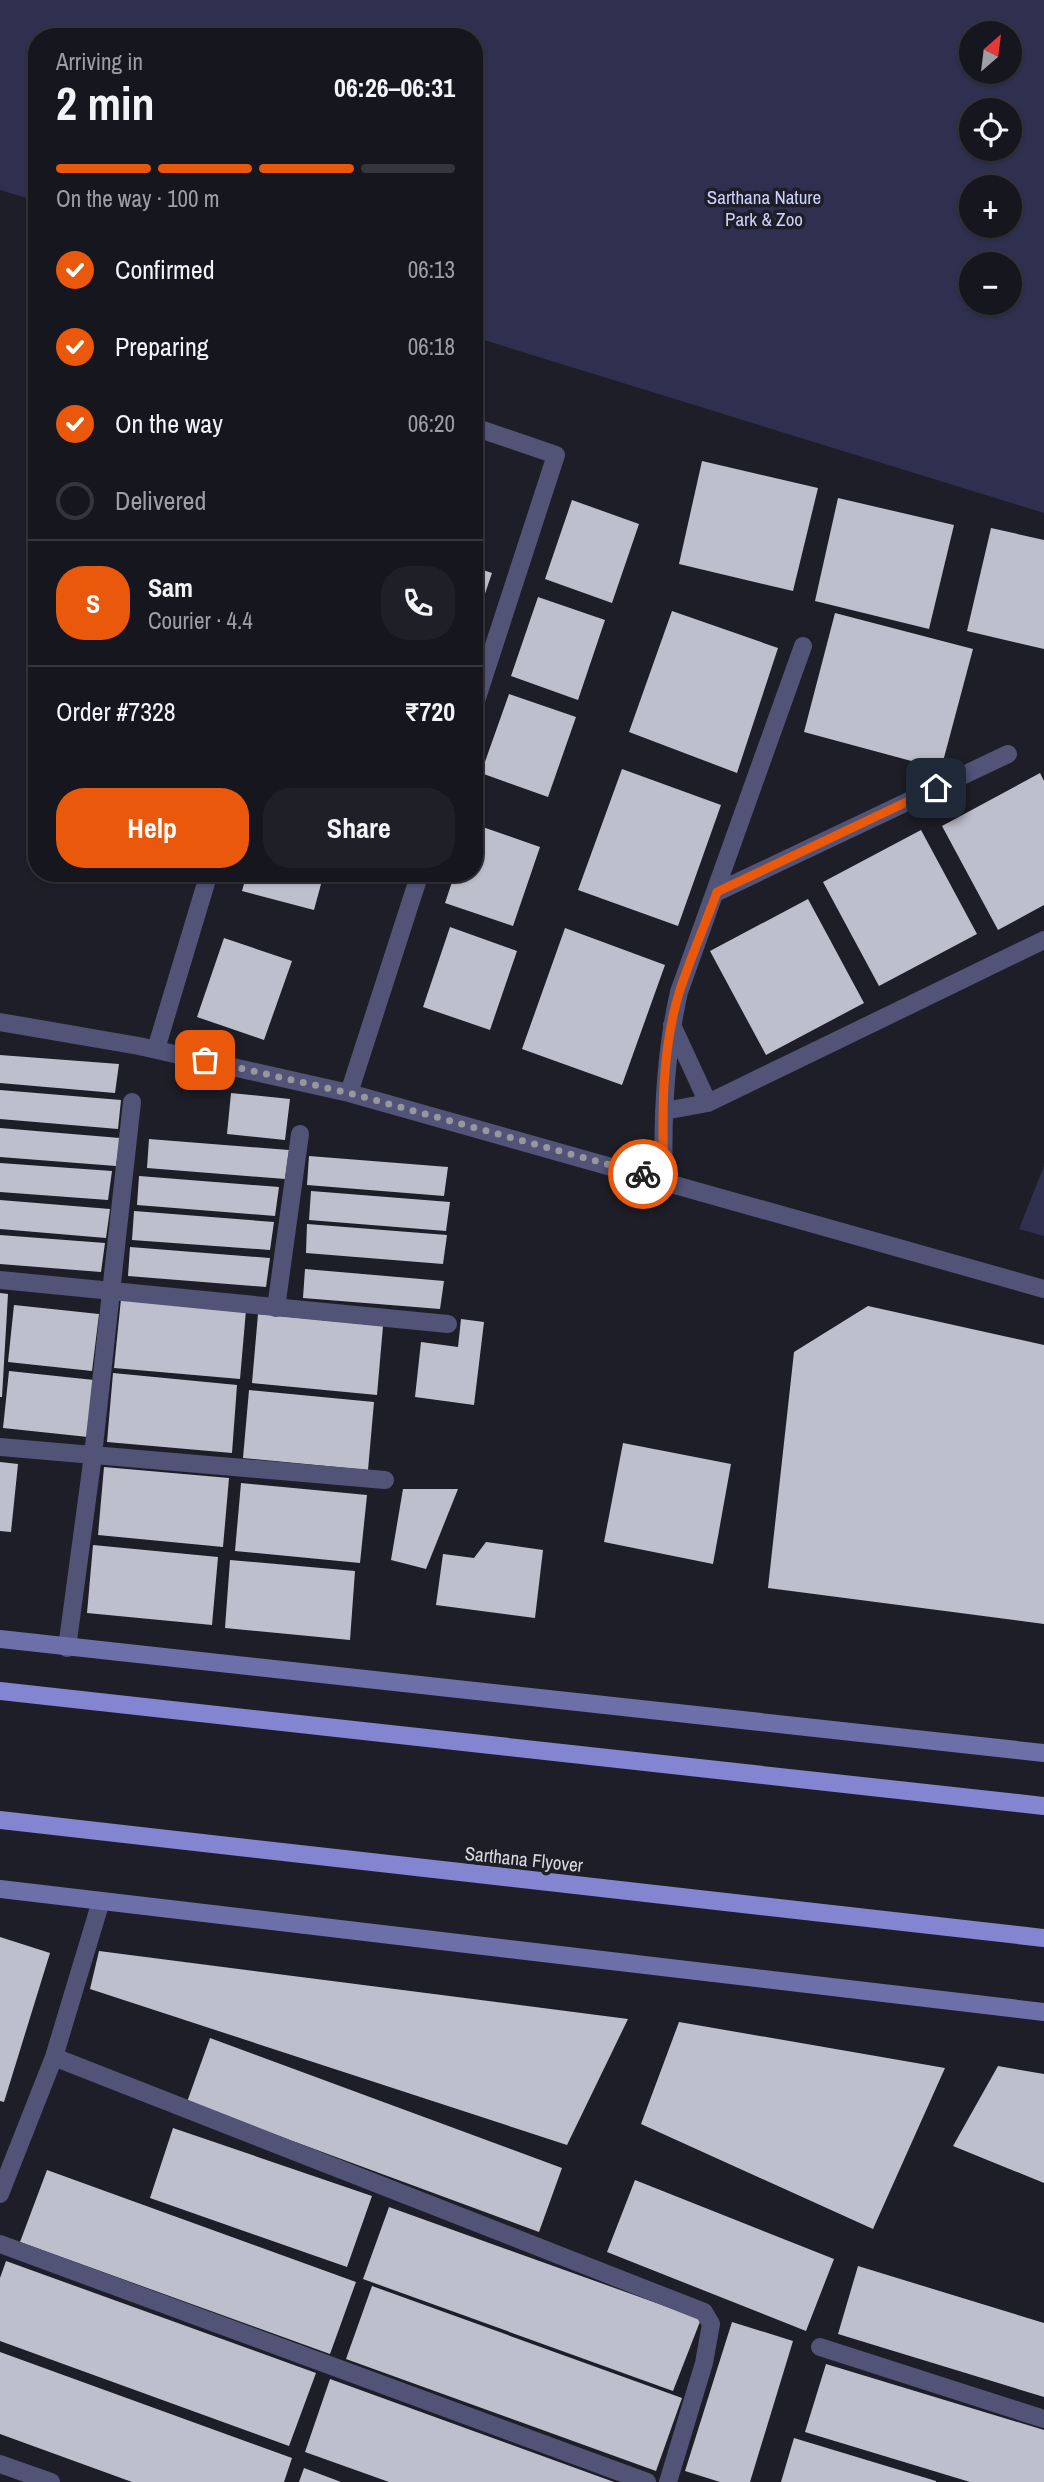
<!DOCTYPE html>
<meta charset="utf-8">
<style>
:root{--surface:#16161e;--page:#1f1f27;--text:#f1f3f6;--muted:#9e9fa4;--line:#35353c;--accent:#ea580c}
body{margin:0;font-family:"Archivo Narrow",sans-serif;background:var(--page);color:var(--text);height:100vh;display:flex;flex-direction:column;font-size:26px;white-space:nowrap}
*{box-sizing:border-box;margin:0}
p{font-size:23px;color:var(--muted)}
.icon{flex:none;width:38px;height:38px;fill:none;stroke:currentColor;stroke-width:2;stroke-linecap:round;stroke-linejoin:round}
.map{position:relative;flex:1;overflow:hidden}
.drawer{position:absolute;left:28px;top:28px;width:455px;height:854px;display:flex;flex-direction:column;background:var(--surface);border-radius:28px;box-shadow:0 2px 5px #0004,0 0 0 2px var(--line)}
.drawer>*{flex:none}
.needle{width:46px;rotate:28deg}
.fabs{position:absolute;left:959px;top:21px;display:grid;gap:14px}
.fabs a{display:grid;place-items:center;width:63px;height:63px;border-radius:50%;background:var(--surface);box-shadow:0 2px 5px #0004,0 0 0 2px var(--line);font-size:35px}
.pin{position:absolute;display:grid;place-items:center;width:60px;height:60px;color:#fff;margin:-30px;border-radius:14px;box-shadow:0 4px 10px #0006}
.courier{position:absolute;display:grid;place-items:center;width:70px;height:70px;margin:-35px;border:5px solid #ea580c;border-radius:50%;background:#fff;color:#222;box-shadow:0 2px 9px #0007}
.summary em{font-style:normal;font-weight:700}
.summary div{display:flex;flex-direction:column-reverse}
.summary{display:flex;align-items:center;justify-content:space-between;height:119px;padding:0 28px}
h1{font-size:46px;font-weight:700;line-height:52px}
.bar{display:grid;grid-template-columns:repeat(4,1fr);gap:10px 7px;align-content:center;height:84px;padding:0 28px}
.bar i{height:9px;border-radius:5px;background:var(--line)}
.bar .active{background:var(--accent)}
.bar p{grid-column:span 4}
.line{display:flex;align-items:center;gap:18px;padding:0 28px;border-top:2px solid var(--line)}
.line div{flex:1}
.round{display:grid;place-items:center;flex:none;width:74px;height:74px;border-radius:28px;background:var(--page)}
ol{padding:0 28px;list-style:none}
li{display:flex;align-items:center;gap:21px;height:77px}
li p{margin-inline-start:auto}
li .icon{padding:7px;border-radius:50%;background:var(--accent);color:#fff;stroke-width:4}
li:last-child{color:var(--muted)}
li i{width:38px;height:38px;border:4px solid var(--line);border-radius:50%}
.primary-button{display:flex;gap:14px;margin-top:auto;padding:14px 28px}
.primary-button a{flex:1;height:80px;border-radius:28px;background:var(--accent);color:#fff;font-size:28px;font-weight:700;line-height:80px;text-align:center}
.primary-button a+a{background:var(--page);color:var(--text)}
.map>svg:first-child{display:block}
.green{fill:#2f304f;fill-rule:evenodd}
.building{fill:#bebfcc}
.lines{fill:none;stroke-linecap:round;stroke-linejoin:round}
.street{stroke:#515377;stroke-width:18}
.secondary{stroke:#6d6fa9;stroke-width:18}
.primary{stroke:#8385d0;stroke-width:18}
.done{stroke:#97989f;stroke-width:7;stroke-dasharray:0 12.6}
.route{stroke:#ea580c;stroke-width:9}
.labels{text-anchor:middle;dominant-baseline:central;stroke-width:7;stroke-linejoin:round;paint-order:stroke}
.park-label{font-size:19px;fill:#ccd0fc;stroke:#1e1e28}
.street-label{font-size:19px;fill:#d8d9df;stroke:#1e1e28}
</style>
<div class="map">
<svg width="1044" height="2482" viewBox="0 0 1044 2482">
<rect width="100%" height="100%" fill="#1e1e28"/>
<path class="green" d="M0 0H1044V513L474 337V37H37V201L0 190ZM971 33H1010V72H971ZM971 110H1010V149H971ZM971 187H1010V226H971ZM971 264H1010V303H971Z
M1044 1166V1236L1019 1229Z"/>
<path class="building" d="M702 461 818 488 793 591 679 564Z
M838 498 954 525 929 629 815 601Z
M572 500 639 524 612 603 545 579Z
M991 528 1044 540V649L967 631Z
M474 567 492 573 475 623H474Z
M538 597 605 620 578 700 511 676Z
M672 611 778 648 737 773 629 732Z
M835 613 973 649 941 769 804 732Z
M509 694 576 717 548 797 481 773Z
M622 769 721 805 678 926 578 890Z
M1040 773 1044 781V905L998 930 942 826Z
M474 824 540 847 513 926 445 903 455 873H474Z
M921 830 977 934 879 986 823 882Z
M247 873H324L314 910 242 891Z
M808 899 864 1003 766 1055 710 951Z
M450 927 517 951 490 1030 423 1007Z
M565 928 665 965 622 1085 522 1049Z
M224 938 292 961 264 1040 197 1017Z
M0 1055 119 1064 115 1093 0 1083Z
M0 1090 121 1100 118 1129 0 1119Z
M231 1093 290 1099 285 1140 227 1134Z
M0 1128 120 1138 116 1166 0 1157Z
M149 1139 289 1150 285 1179 147 1168Z
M309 1156 448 1167 444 1196 307 1185Z
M0 1163 112 1171 108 1200 0 1192Z
M139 1176 279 1187 275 1216 137 1205Z
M311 1191 450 1202 446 1231 309 1220Z
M0 1200 110 1209 106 1238 0 1229Z
M134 1211 274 1222 270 1250 132 1240Z
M307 1224 447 1235 443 1264 306 1253Z
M0 1235 105 1243 101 1272 0 1264Z
M130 1247 270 1258 266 1287 128 1276Z
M305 1269 444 1281 440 1309 303 1298Z
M0 1293 8 1294 2 1397H0Z
M121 1299 246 1310 240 1379 114 1368Z
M14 1305 99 1314 92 1371 8 1362Z
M868 1306 1044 1345V1624L768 1588 794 1352Z
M258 1314 383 1326 377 1395 252 1383Z
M461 1319 484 1322 474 1405 415 1397 421 1342 458 1347Z
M9 1371 94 1380 88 1437 3 1428Z
M113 1373 237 1385 232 1453 107 1442Z
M249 1390 374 1402 368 1470 243 1458Z
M623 1443 731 1464 713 1564 604 1542Z
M0 1462 18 1464 11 1532 0 1531Z
M104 1467 229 1478 223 1547 98 1535Z
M241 1483 367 1495 360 1563 235 1551Z
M403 1489H458L426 1569 391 1560Z
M486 1542 543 1550 535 1618 436 1605 443 1554 474 1558Z
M93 1545 218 1557 212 1625 87 1613Z
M230 1560 355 1571 350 1640 225 1628Z
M0 1937 50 1953 4 2102 0 2101Z
M99 1951 628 2019 567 2145 90 1989Z
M679 2022 945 2068 873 2229 641 2124Z
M210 2038 562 2168 539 2232 187 2102Z
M998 2066 1044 2074V2183L953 2146Z
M173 2128 372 2196 347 2267 150 2198Z
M47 2170 356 2282 330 2354 20 2242Z
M635 2180 834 2259 806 2331 607 2252Z
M389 2207 701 2319 673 2391 363 2279Z
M6 2261 316 2373 289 2446 0 2341V2278Z
M858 2266 1044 2323V2397L838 2334Z
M372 2286 682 2398 656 2471 346 2359Z
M732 2322 793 2341 750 2482H720L685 2471Z
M0 2352 292 2458 284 2482H132L0 2434Z
M826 2364 1044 2430V2482H970L805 2432Z
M330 2379 614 2482H389L305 2452Z
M794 2438 936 2481V2482H781Z
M304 2468 341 2482H299Z"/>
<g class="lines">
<path class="street" d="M474 427 556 455 474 707
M717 892 1008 754
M0 1022 139 1046 349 1093 1044 1289
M156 1049 209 873
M349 1093 420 873
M708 1103 1044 940
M664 1111 708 1103 672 1025
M664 1181C662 1118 665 1054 679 992L803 646
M0 1280 448 1324
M276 1308 300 1134
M0 1447 385 1480
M67 1648 93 1455 132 1102
M54 2057 704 2312 711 2324 704 2363 668 2482
M0 2194 54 2057 101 1901
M0 2244 647 2482
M820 2347 1044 2419
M0 2464 51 2482"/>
<path class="secondary" d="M0 1639 1044 1753
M0 1889 1044 2012"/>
<path class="primary" d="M0 1691 1044 1806
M0 1820 1044 1938"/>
</g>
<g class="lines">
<path class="done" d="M205 1060 349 1093 643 1174"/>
<path class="route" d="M643 1174 664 1181C662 1120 661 1052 679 993 690 959 705 925 717 892L936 788"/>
</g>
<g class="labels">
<g class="park-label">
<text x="764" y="197">Sarthana Nature<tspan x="764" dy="22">Park &amp; Zoo</tspan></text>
</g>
<g class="street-label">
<text transform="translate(524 1859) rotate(6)">Sarthana Flyover</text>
</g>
</g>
</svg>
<div class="fabs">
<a><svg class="needle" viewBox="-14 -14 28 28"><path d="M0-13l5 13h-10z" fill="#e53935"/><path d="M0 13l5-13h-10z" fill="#9e9fa4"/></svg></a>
<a><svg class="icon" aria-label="locate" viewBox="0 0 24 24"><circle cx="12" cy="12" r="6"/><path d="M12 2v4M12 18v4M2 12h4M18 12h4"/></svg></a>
<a>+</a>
<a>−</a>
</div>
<div class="pin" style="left:205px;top:1060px;background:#ea580c"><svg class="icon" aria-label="bag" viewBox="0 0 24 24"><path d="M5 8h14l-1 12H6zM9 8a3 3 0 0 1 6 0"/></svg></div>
<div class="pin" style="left:936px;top:788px;background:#1f2937"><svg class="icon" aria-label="home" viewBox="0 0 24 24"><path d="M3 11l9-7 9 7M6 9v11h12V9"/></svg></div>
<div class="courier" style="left:643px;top:1174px"><svg class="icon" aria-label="bike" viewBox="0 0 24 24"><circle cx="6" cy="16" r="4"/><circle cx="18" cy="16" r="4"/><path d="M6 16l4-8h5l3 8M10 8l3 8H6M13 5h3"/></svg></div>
<section class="drawer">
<div class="summary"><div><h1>2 min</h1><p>Arriving in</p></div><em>06:26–06:31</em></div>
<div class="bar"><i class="active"></i><i class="active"></i><i class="active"></i><i></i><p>On the way · 100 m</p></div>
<ol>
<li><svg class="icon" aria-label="check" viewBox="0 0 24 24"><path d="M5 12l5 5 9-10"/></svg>Confirmed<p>06:13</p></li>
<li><svg class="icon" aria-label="check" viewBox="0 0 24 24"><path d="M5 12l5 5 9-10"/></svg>Preparing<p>06:18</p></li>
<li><svg class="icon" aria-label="check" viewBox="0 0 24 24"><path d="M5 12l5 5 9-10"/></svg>On the way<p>06:20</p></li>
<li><i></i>Delivered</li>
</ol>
<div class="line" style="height:126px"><b class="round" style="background:var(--accent);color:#fff">S</b><div><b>Sam</b><p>Courier · 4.4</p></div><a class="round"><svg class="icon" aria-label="phone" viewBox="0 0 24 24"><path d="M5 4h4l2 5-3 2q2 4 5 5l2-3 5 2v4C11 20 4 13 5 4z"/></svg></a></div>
<div class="line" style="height:91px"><div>Order #7328</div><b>₹720</b></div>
<div class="primary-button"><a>Help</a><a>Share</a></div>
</section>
</div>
